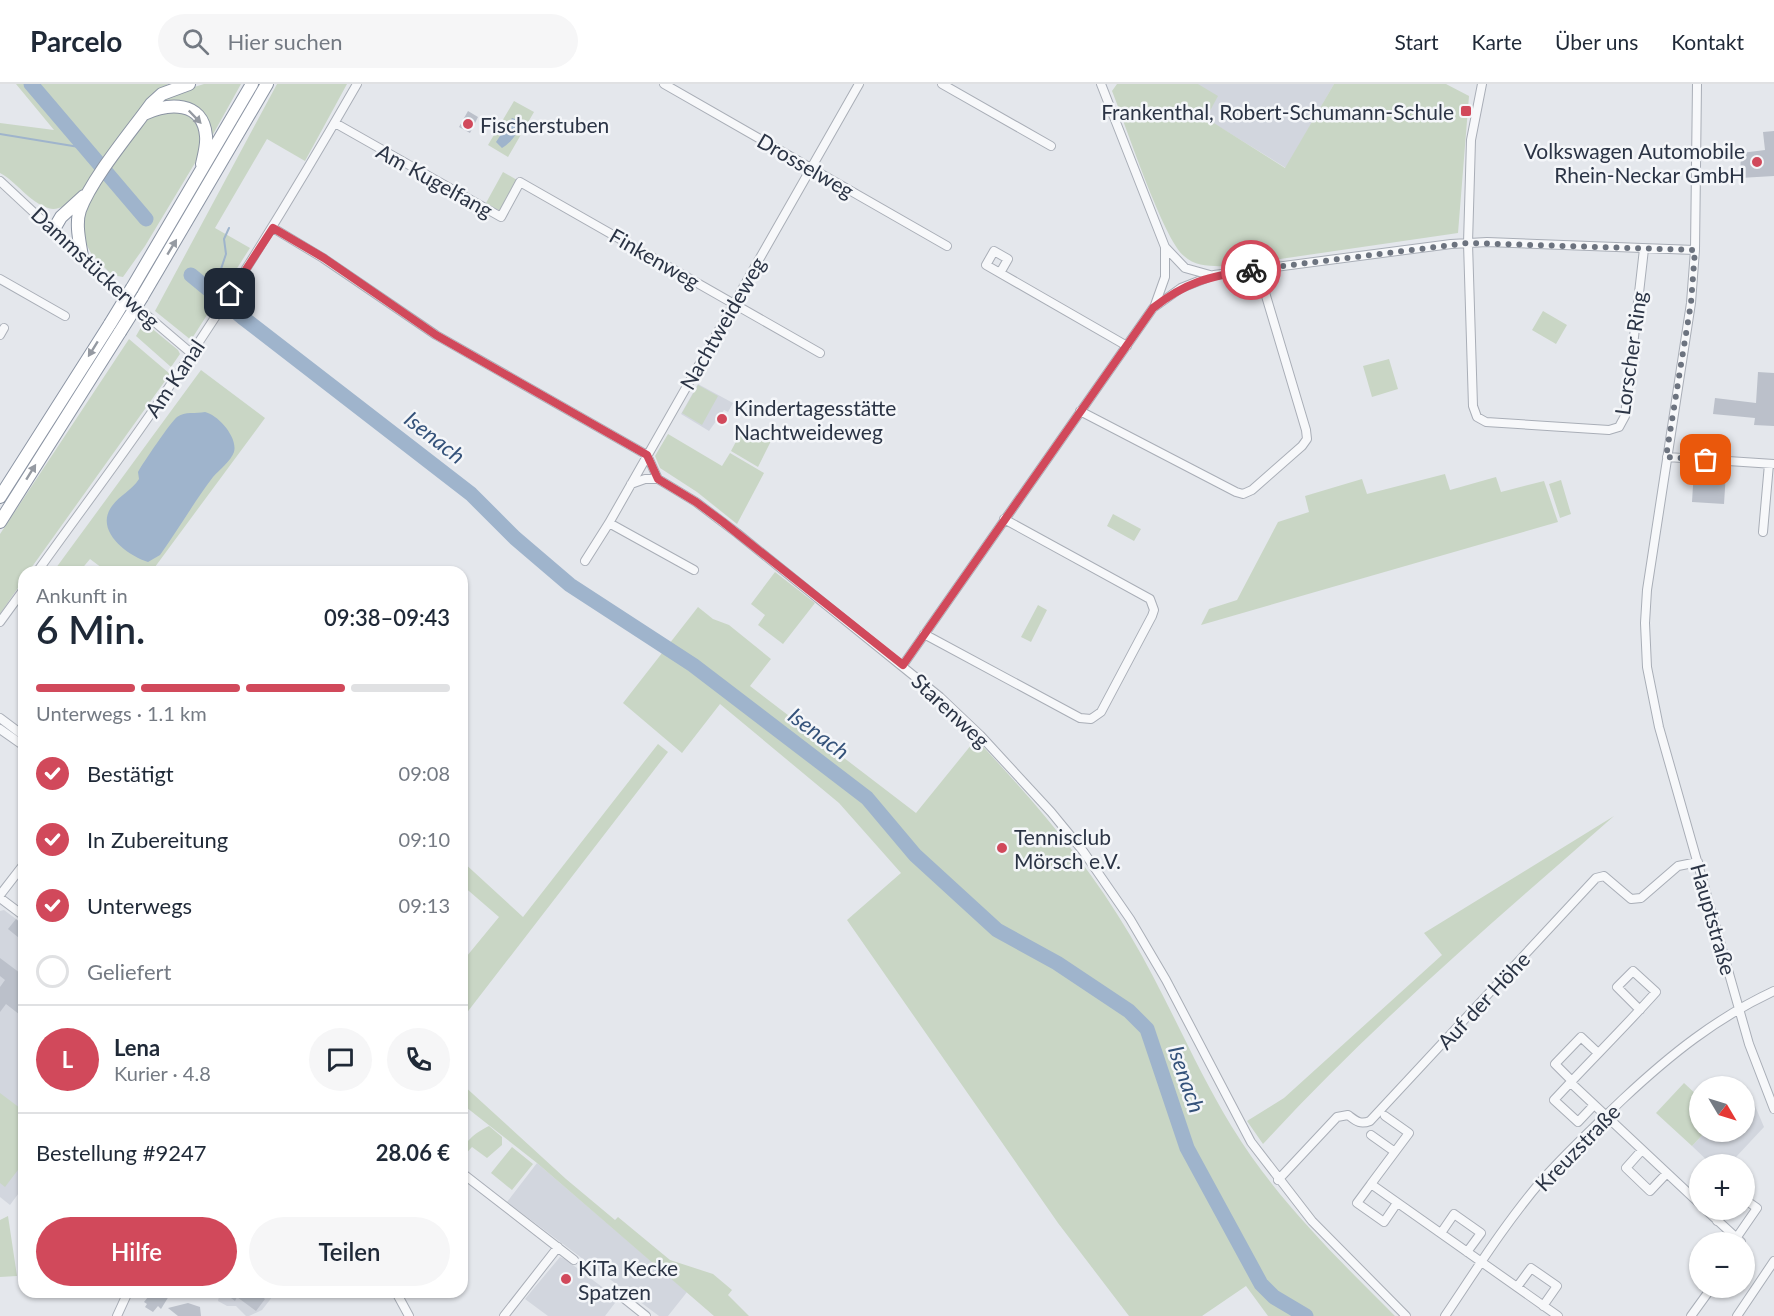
<!DOCTYPE html>
<html lang="de">
<meta charset="utf-8">
<style>
:root{--surface:#fff;--page:#f6f6f7;--text:#1f2937;--muted:#747a83;--line:#e0e1e3;--accent:#d1495b}
body{margin:0;font-family:Lato,sans-serif;background:var(--page);color:var(--text);height:100vh;display:flex;flex-direction:column;font-size:22px;white-space:nowrap}
*{box-sizing:border-box;margin:0}
p{font-size:20px;color:var(--muted)}
.icon{flex:none;width:33px;height:33px;fill:none;stroke:currentColor;stroke-width:2;stroke-linecap:round;stroke-linejoin:round}
.map{position:relative;flex:1;overflow:hidden}
.side{position:absolute;left:18px;top:482px;width:450px;height:732px;display:flex;flex-direction:column;background:var(--surface);border-radius:18px;box-shadow:0 2px 4px #0004}
.side>*{flex:none}
.needle{width:39px;rotate:128deg}
.buttons{position:absolute;left:1689px;top:992px;display:grid;gap:12px}
.buttons a{display:grid;place-items:center;width:66px;height:66px;border-radius:50%;background:var(--surface);box-shadow:0 2px 4px #0004;font-size:30px}
.pin{position:absolute;display:grid;place-items:center;width:51px;height:51px;color:#fff;margin:-26px;border-radius:12px;box-shadow:0 3px 9px #0006}
.courier{position:absolute;display:grid;place-items:center;width:60px;height:60px;margin:-30px;border:4px solid #d1495b;border-radius:50%;background:#fff;color:#222;box-shadow:0 2px 8px #0007}
.headline em{font-style:normal;font-weight:600}
.headline div{display:flex;flex-direction:column-reverse}
.headline{display:flex;align-items:center;justify-content:space-between;height:102px;padding:0 18px}
h1{font-size:39px;font-weight:600;line-height:45px}
.bar{display:grid;grid-template-columns:repeat(4,1fr);gap:9px 6px;align-content:center;height:72px;padding:0 18px}
.bar i{height:8px;border-radius:4px;background:var(--line)}
.bar .active{background:var(--accent)}
.bar p{grid-column:span 4}
.line{display:flex;align-items:center;gap:15px;padding:0 18px;border-top:2px solid var(--line)}
.line div{flex:1}
.round{display:grid;place-items:center;flex:none;width:63px;height:63px;border-radius:32px;background:var(--page)}
ol{padding:0 18px;list-style:none}
li{display:flex;align-items:center;gap:18px;height:66px}
li p{margin-inline-start:auto}
li .icon{padding:6px;border-radius:50%;background:var(--accent);color:#fff;stroke-width:4}
li:last-child{color:var(--muted)}
li i{width:33px;height:33px;border:3px solid var(--line);border-radius:50%}
.cta{display:flex;gap:12px;margin-top:auto;padding:12px 18px}
.cta a{flex:1;height:69px;border-radius:36px;background:var(--accent);color:#fff;font-size:24px;font-weight:600;line-height:69px;text-align:center}
.cta a+a{background:var(--page);color:var(--text)}
header{display:flex;align-items:center;gap:36px;box-sizing:border-box;height:84px;padding:0 30px;background:var(--surface);border-bottom:2px solid var(--line)}
header strong{font-size:28px}
nav{display:flex;gap:33px;margin-inline-start:auto;font-size:21px}
.search{width:420px;height:54px;background:var(--page);display:flex;align-items:center;gap:15px;box-sizing:border-box;padding:0 21px;border-radius:33px;color:var(--muted);font-size:22px}
.map>svg:first-child{display:block}
.built{fill:#d2d6de}
.green{fill:#c9d6c5}
.water{fill:#9fb4cc}
.lines{fill:none;stroke-linecap:round;stroke-linejoin:round}
.stream{stroke:#9fb4cc;stroke-width:2}
.river{stroke:#9fb4cc;stroke-width:15}
.building{fill:#bbc0ca}
.minor-casing{stroke:#a9aeb7;stroke-width:10}
.highway-casing{stroke:#8b94a3;stroke-width:14}
.minor{stroke:#f7f8fa;stroke-width:8}
.highway{stroke:#fff;stroke-width:12}
.highway-bridge-casing{stroke:#8b94a3;stroke-width:14;stroke-linecap:butt}
.highway-bridge{stroke:#fff;stroke-width:12}
.oneway{fill:#959aa2}
.done{stroke:#6c737f;stroke-width:6;stroke-dasharray:0 10.8}
.route{stroke:#d1495b;stroke-width:8}
.poi-dot{fill:#d1495b;stroke:#f4f6f9;stroke-width:2}
.labels{text-anchor:middle;dominant-baseline:central;stroke-width:5;stroke-linejoin:round;paint-order:stroke}
.poi-label{font-size:21px;fill:#2b3445;stroke:#f4f6f9;text-anchor:start}
.street-label{font-size:21px;fill:#2b3445;stroke:#f4f6f9}
.water-label{font-size:22px;font-style:italic;fill:#34527a;stroke:#f4f6f9}
</style>
<header>
<strong>Parcelo</strong>
<div class="search"><svg class="icon" aria-label="search" viewBox="0 0 24 24"><circle cx="10" cy="10" r="6"/><path d="M15 15l6 6"/></svg>Hier suchen</div>
<nav><a>Start</a><a>Karte</a><a>Über uns</a><a>Kontakt</a></nav>
</header>
<div class="map">
<svg width="1774" height="1232" viewBox="0 0 1774 1232">
<rect width="100%" height="100%" fill="#e4e7ec"/>
<path class="built" d="M1198 0H1334L1286 84 1205 34Z
M698 300 733 319 728 328 724 326 709 347 681 330Z
M4 826 24 841V1102L10 1121 0 1113V827Z
M1747 1003 1764 1043 1736 1073 1743 1080H1711L1692 1062 1706 1047H1744L1745 1005Z
M537 1079 687 1208 668 1232H659L507 1118Z
M560 1173 565 1175 618 1215 605 1232H548L525 1215Z
M220 1208H276L262 1226 249 1232H246L236 1222H227L218 1217Z"/>
<path class="green" d="M16 0H168C158 7 145 18 137 28 121 49 78 135 48 124 29 118 17 98 0 89V39L54 46Z
M204 0H241L211 54 206 36 158 19 169 11Z
M277 0H347L305 77 267 55 215 144 250 164 191 256 155 227Z
M1117 0H1198L1218 12 1206 34 1285 84 1334 0H1446L1469 12 1458 149 1232 182C1215 182 1197 184 1184 172 1163 155 1125 39 1112 7Z
M514 17 534 28 508 73 488 61Z
M168 24 186 29 200 43 203 60 195 79 145 162 123 193 112 191 92 171 82 152 83 131 91 114 137 47 150 32Z
M503 88 517 96 500 127 486 119Z
M1543 227 1567 241 1556 260 1532 246Z
M144 238 178 266 180 270 171 283 136 252Z
M129 255 170 290 29 487 24 488V495L0 530V450Z
M1389 275 1398 305 1372 313 1363 282Z
M201 286 265 334 152 487H106L90 475 80 487 53 488Z
M698 301 718 312 702 341 682 329Z
M757 347 772 355 758 383 731 367 740 350Z
M668 350 722 382 730 369 764 389 737 440 697 408 660 384 655 372Z
M1445 390 1450 406 1496 393 1501 408 1544 397 1558 438 1201 541 1209 525 1237 516 1278 438 1309 428 1305 412 1362 395 1367 410Z
M1561 396 1571 430 1560 434 1549 400Z
M1113 430 1141 445 1134 457 1107 442Z
M775 488 815 519 783 560 758 541 765 531 751 520Z
M1038 521 1047 526 1031 558 1021 553Z
M698 523 713 535 729 541 771 575 750 602 916 729 976 655C1033 716 1087 778 1130 851 1167 913 1194 981 1232 1043 1276 1115 1336 1173 1395 1232H1268L1246 1202 1202 1232H1129L1058 1139 847 836 901 789 839 719 720 620 682 669 623 619Z
M658 660 668 668 462 935V878L499 833 462 801V777L523 833Z
M1614 732C1493 838 1371 942 1263 1060L1247 1037 1284 1014 1442 871 1424 849Z
M1684 999 1699 1013 1700 1047H1706L1692 1062 1656 1029Z
M462 1000 566 1095 615 1136 618 1133 670 1176 713 1190 732 1206 728 1211 749 1232H714L537 1079 462 1020Z
M0 1009 24 1027V1078L5 1103 0 1099Z
M489 1042 502 1053V1061L487 1074 472 1063 462 1074C462 1058 475 1049 489 1042Z
M512 1063 533 1080 512 1106 491 1089Z
M8 1132 17 1192 0 1193V1136Z"/>
<path class="water" d="M512 34 521 37C517 50 513 57 502 64L496 58Z
M205 328C218 331 238 353 234 368 231 377 219 386 213 393 194 418 178 446 160 471L148 478C126 471 94 446 112 422 119 412 132 406 139 395L138 388C143 379 170 339 177 333 185 327 196 330 205 328Z"/>
<g class="lines">
<path class="stream" d="M0 50 85 64
M213 209 226 170 224 155 229 144"/>
<path class="river" d="M31 0 146 135
M191 191 242 233 471 410 515 454 570 501 693 581 867 714 915 771 997 846 1057 879 1129 927 1147 945 1187 1064 1261 1200 1274 1213 1306 1232"/>
</g>
<path class="building" d="M468 27 478 33 470 49 459 43Z
M1774 47V92L1740 94 1741 69 1765 66 1763 48Z
M1758 288 1774 289V342L1754 341 1755 334 1713 330 1715 314 1756 319Z
M1694 385 1726 388 1724 420 1692 418Z
M16 835 24 842V858L8 845Z
M0 874 24 892V934L6 920 0 928V903L5 896 0 892Z
M152 1208H163L169 1212 161 1225 158 1222 153 1228 145 1223 147 1220 144 1218Z
M223 1208H256L265 1215 256 1227 237 1213 235 1217Z
M188 1219 200 1223 201 1232H178L168 1224Z"/>
<g class="lines">
<g class="minor-casing">
<path id="minor" d="M664 0 947 162
M942 0 1051 62
M1101 0 1165 163 1185 184 1210 191
M1482 0 1471 56 1468 159 1473 322 1477 333 1486 338 1609 346 1619 343 1625 332 1644 165
M1697 0 1695 166 1691 219 1647 506 1645 539 1647 583 1659 643 1749 960 1774 1025
M335 39 501 133 520 98 820 269
M0 97 116 205 191 269
M273 144 323 174 436 251 647 371 658 395 696 418 737 449 940 613 980 651 1051 728 1083 767 1130 835 1166 896 1251 1058 1312 1137 1406 1232
M1000 189 1008 175 994 167 986 181 1127 262
M0 195 65 232
M1155 221 1165 193V164
M0 251 4 244
M1080 327 1236 408 1243 410 1252 406 1302 362 1307 355 1306 346 1258 185
M1667 373 1774 380
M631 400 645 395H658
M609 439 694 486
M1763 448 1769 380
M585 477 609 439 859 0
M37 488C84 422 133 358 177 291 241 196 300 99 357 0
M0 538 24 505
M924 550 1080 634 1091 635 1101 628 1152 532 1154 526 1150 515 1004 435
M903 581 1153 224 1181 204 1214 191 1451 160 1487 158 1695 166
M0 634 24 652
M0 645 24 662
M0 811 24 780
M0 814 24 832
M1572 997 1555 980 1581 953 1598 969
M1571 999 1700 1120
M1594 1021 1578 1038 1554 1016C1587 980 1623 945 1656 908L1633 887 1617 903 1640 926
M1385 1032 1409 1049 1371 1100 1558 1232
M1371 1051 1395 1068
M1642 1066 1626 1084 1650 1107 1667 1089
M462 1089 574 1176
M1278 1096 1337 1033 1348 1031C1356 1037 1360 1041 1370 1037L1596 794 1604 792 1631 815 1641 814 1678 782 1698 778
M1371 1100 1357 1119 1384 1138 1397 1119
M1705 1125 1741 1158
M1717 1137 1726 1125
M1441 1149 1454 1130 1481 1149 1467 1168
M1737 1153 1757 1124 1744 1115
M1517 1203 1531 1184 1557 1202 1543 1222
M396 1208 409 1232
M621 1212 646 1232
M117 1232 128 1208
M504 1232 558 1163
M1445 1232C1476 1186 1506 1138 1543 1095 1568 1067 1596 1041 1623 1015 1670 971 1716 934 1774 907
M1691 1232 1712 1203
M1737 1232 1774 1177"/>
</g>
<g class="highway-casing">
<path id="highway" d="M144 30C168 19 203 16 206 52 207 61 204 71 202 80
M54 145 61 133 84 112
M82 173C80 159 75 140 80 126 92 94 130 49 151 20L162 10 189 0
M132 204 252 0
M142 213 267 0
M0 413 110 240
M0 438 120 248"/>
</g>
<use href="#minor" class="minor"/>
<use href="#highway" class="highway"/>
<g class="highway-bridge-casing">
<path id="highway-bridge" d="M110 240 132 204
M120 248 142 213"/>
</g>
<use href="#highway-bridge" class="highway-bridge"/>
</g>
<defs><path id="oneway-solid" d="M-6-.8H1V-3.2L6.5 0L1 3.2V.8H-6Z" transform="scale(1.5)"/></defs>
<g class="oneway">
<use href="#oneway-solid" transform="translate(195 33) rotate(46)"/>
<use href="#oneway-solid" transform="translate(172 163) rotate(-59)"/>
<use href="#oneway-solid" transform="translate(93 265) rotate(122)"/>
<use href="#oneway-solid" transform="translate(31 388) rotate(-58)"/>
</g>
<g class="lines">
<path class="done" d="M1251 186 1468 159 1695 166 1691 219 1666 373 1706 376"/>
<path class="route" d="M230 210 273 144 324 174 436 251 647 371 658 395 696 418 723 438 903 581 1153 224C1186 198 1210 192 1251 186"/>
</g>
<g class="poi-dot">
<rect x="1460" y="21" width="12" height="12" rx="3"/>
<circle cx="468" cy="40" r="6"/>
<circle cx="1757" cy="78" r="6"/>
<circle cx="722" cy="335" r="6"/>
<circle cx="1002" cy="764" r="6"/>
<circle cx="566" cy="1195" r="6"/>
</g>
<g class="labels">
<g class="poi-label">
<text x="1454" y="27" text-anchor="end">Frankenthal, Robert-Schumann-Schule</text>
<text x="480" y="40">Fischerstuben</text>
<text x="1745" y="66" text-anchor="end">Volkswagen Automobile<tspan x="1745" dy="24">Rhein-Neckar GmbH</tspan></text>
<text x="734" y="323">Kindertagesstätte<tspan x="734" dy="24">Nachtweideweg</tspan></text>
<text x="1014" y="752">Tennisclub<tspan x="1014" dy="24">Mörsch e.V.</tspan></text>
<text x="578" y="1183">KiTa Kecke<tspan x="578" dy="24">Spatzen</tspan></text>
</g>
<g class="street-label">
<text transform="translate(806 81) rotate(30)">Drosselweg</text>
<text transform="translate(435 96) rotate(29)">Am Kugelfang</text>
<text transform="translate(655 174) rotate(30)">Finkenweg</text>
<text transform="translate(96 183) rotate(43)">Dammstückerweg</text>
<text transform="translate(722 239) rotate(-60)">Nachtweideweg</text>
<text transform="translate(1630 269) rotate(-82)">Lorscher Ring</text>
<text transform="translate(174 294) rotate(-56)">Am Kanal</text>
<text transform="translate(951 626) rotate(43)">Starenweg</text>
<text transform="translate(1714 835) rotate(74)">Hauptstraße</text>
<text transform="translate(1483 916) rotate(-47)">Auf der Höhe</text>
<text transform="translate(1577 1063) rotate(-46)">Kreuzstraße</text>
</g>
<g class="water-label">
<text transform="translate(435 353) rotate(38)">Isenach</text>
<text transform="translate(819 649) rotate(37)">Isenach</text>
<text transform="translate(1187 995) rotate(71)">Isenach</text>
</g>
</g>
</svg>
<div class="buttons">
<a><svg class="needle" viewBox="-14 -14 28 28"><path d="M0-13l5 13h-10z" fill="#e53935"/><path d="M0 13l5-13h-10z" fill="#747a83"/></svg></a>
<a>+</a>
<a>−</a>
</div>
<div class="pin" style="left:1706px;top:376px;background:#ea580c"><svg class="icon" aria-label="bag" viewBox="0 0 24 24"><path d="M5 8h14l-1 12H6zM9 8a3 3 0 0 1 6 0"/></svg></div>
<div class="pin" style="left:230px;top:210px;background:#1f2937"><svg class="icon" aria-label="home" viewBox="0 0 24 24"><path d="M3 11l9-7 9 7M6 9v11h12V9"/></svg></div>
<div class="courier" style="left:1251px;top:186px"><svg class="icon" aria-label="bike" viewBox="0 0 24 24"><circle cx="6" cy="16" r="4"/><circle cx="18" cy="16" r="4"/><path d="M6 16l4-8h5l3 8M10 8l3 8H6M13 5h3"/></svg></div>
<section class="side">
<div class="headline"><div><h1>6 Min.</h1><p>Ankunft in</p></div><em>09:38–09:43</em></div>
<div class="bar"><i class="active"></i><i class="active"></i><i class="active"></i><i></i><p>Unterwegs · 1.1 km</p></div>
<ol>
<li><svg class="icon" aria-label="check" viewBox="0 0 24 24"><path d="M5 12l5 5 9-10"/></svg>Bestätigt<p>09:08</p></li>
<li><svg class="icon" aria-label="check" viewBox="0 0 24 24"><path d="M5 12l5 5 9-10"/></svg>In Zubereitung<p>09:10</p></li>
<li><svg class="icon" aria-label="check" viewBox="0 0 24 24"><path d="M5 12l5 5 9-10"/></svg>Unterwegs<p>09:13</p></li>
<li><i></i>Geliefert</li>
</ol>
<div class="line" style="height:108px"><b class="round" style="background:var(--accent);color:#fff">L</b><div><b>Lena</b><p>Kurier · 4.8</p></div><a class="round"><svg class="icon" aria-label="chat" viewBox="0 0 24 24"><path d="M4 5h16v11H9l-5 4z"/></svg></a><a class="round"><svg class="icon" aria-label="phone" viewBox="0 0 24 24"><path d="M5 4h4l2 5-3 2q2 4 5 5l2-3 5 2v4C11 20 4 13 5 4z"/></svg></a></div>
<div class="line" style="height:78px"><div>Bestellung #9247</div><b>28.06 €</b></div>
<div class="cta"><a>Hilfe</a><a>Teilen</a></div>
</section>
</div>
